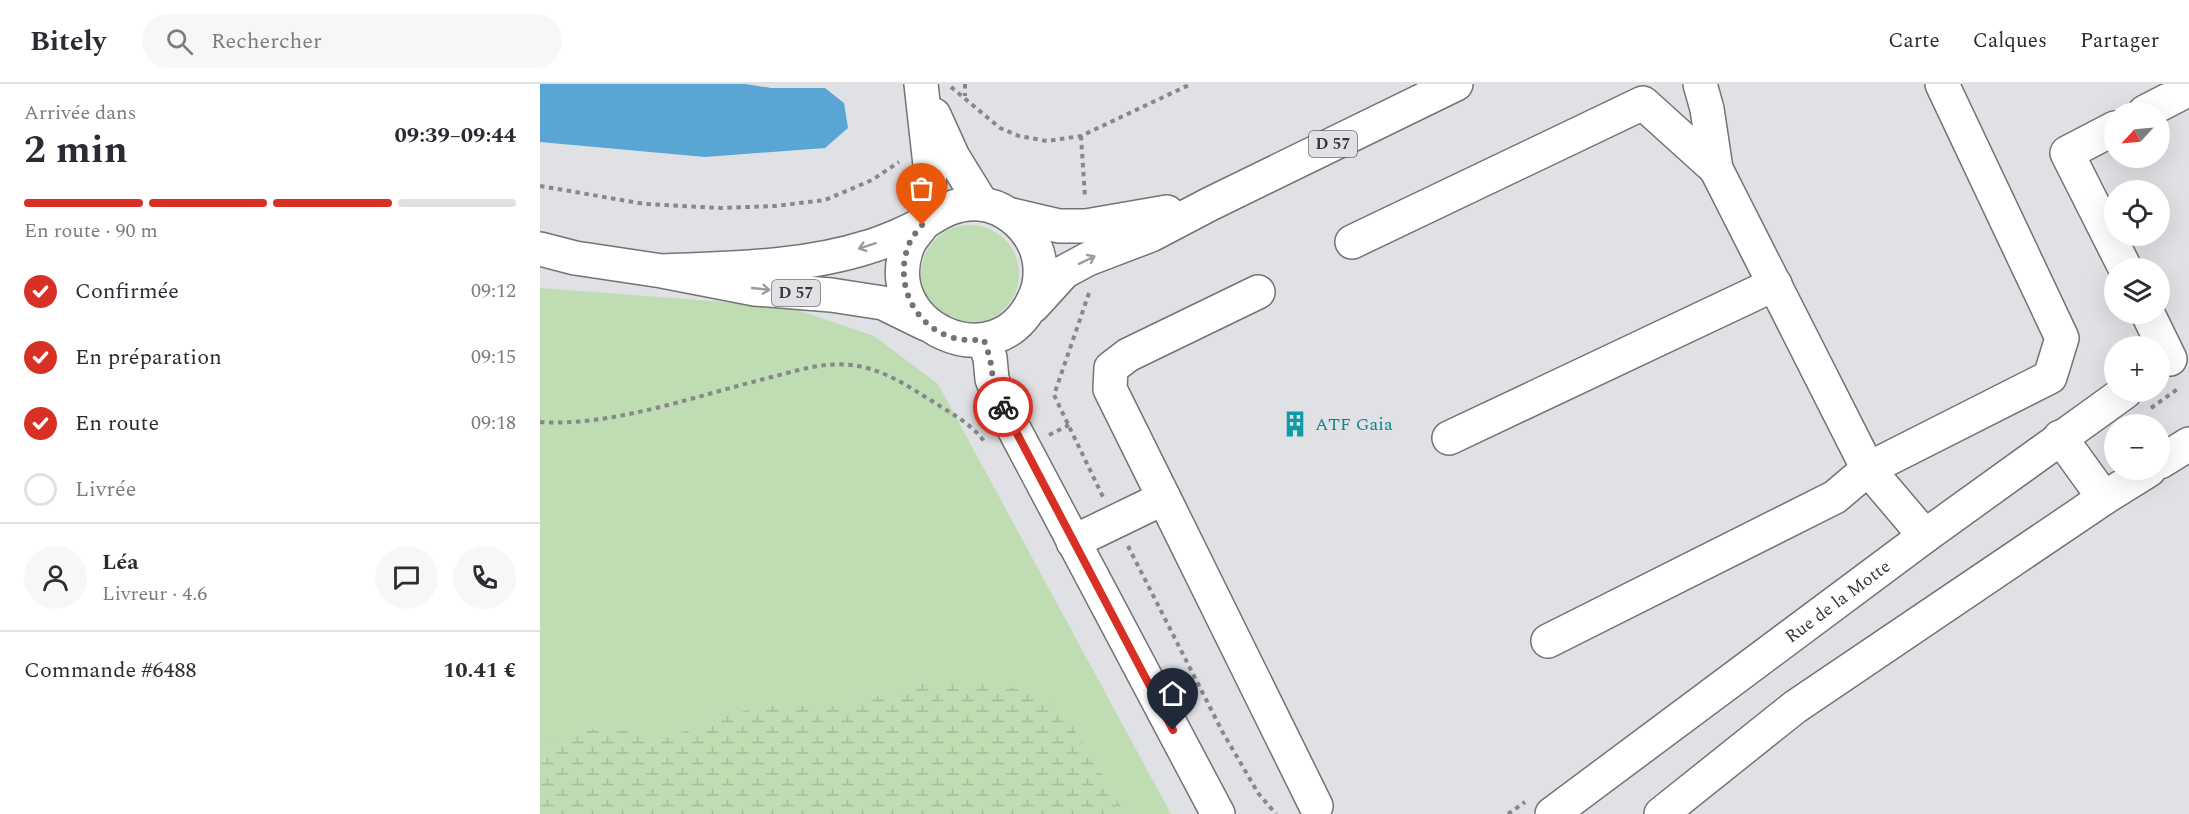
<!DOCTYPE html>
<html lang="fr">
<meta charset="utf-8">
<style>
:root{--surface:#fff;--page:#f7f7f7;--text:#2b2b33;--muted:#7c7c81;--line:#e1e1e2;--accent:#d93025}
body{margin:0;font-family:Spectral,serif;background:var(--page);color:var(--text);height:100vh;display:flex;flex-direction:column;font-size:22px;white-space:nowrap}
*{box-sizing:border-box;margin:0}
p{font-size:20px;color:var(--muted)}
.icon{flex:none;width:33px;height:33px;fill:none;stroke:currentColor;stroke-width:2;stroke-linecap:round;stroke-linejoin:round}
.map{position:relative;flex:1;overflow:hidden}
.side{display:flex;flex-direction:column;background:var(--surface);width:540px}
.side>*{flex:none}
.needle{width:39px;rotate:244deg}
.tools{position:absolute;left:1564px;top:18px;display:grid;gap:12px}
.tools a{display:grid;place-items:center;width:66px;height:66px;border-radius:50%;background:var(--surface);box-shadow:0 6px 24px #0002;font-size:30px}
.pin{position:absolute;display:grid;place-items:center;width:51px;height:51px;color:#fff;margin:-62px -26px;border-radius:50% 50% 50% 0;rotate:-45deg;box-shadow:0 0 6px #0007}
.pin .icon{rotate:45deg}
.courier{position:absolute;display:grid;place-items:center;width:60px;height:60px;margin:-30px;border:4px solid #d93025;border-radius:50%;background:#fff;color:#222;box-shadow:0 2px 8px #0007}
.headline em{font-style:normal;font-weight:700}
.headline div{display:flex;flex-direction:column-reverse}
.headline{display:flex;align-items:center;justify-content:space-between;height:102px;padding:0 24px}
h1{font-size:39px;font-weight:700;line-height:45px}
.bar{display:grid;grid-template-columns:repeat(4,1fr);gap:9px 6px;align-content:center;height:72px;padding:0 24px}
.bar i{height:8px;border-radius:4px;background:var(--line)}
.bar .active{background:var(--accent)}
.bar p{grid-column:span 4}
.line{display:flex;align-items:center;gap:15px;padding:0 24px;border-top:2px solid var(--line)}
.line div{flex:1}
.round{display:grid;place-items:center;flex:none;width:63px;height:63px;border-radius:32px;background:var(--page)}
ol{padding:0 24px;list-style:none}
li{display:flex;align-items:center;gap:18px;height:66px}
li p{margin-inline-start:auto}
li .icon{padding:6px;border-radius:50%;background:var(--accent);color:#fff;stroke-width:4}
li:last-child{color:var(--muted)}
li i{width:33px;height:33px;border:3px solid var(--line);border-radius:50%}
header{display:flex;align-items:center;gap:36px;box-sizing:border-box;height:84px;padding:0 30px;background:var(--surface);border-bottom:2px solid var(--line)}
header strong{font-size:28px}
nav{display:flex;gap:33px;margin-inline-start:auto;font-size:21px}
.search{width:420px;height:54px;background:var(--page);display:flex;align-items:center;gap:15px;box-sizing:border-box;padding:0 21px;border-radius:33px;color:var(--muted);font-size:22px}
main{display:flex;flex:1;min-height:0}
.map>svg:first-child{display:block}
.green{fill:#bfdcb2}
.wetland{fill:url(#wetland-marsh)}
.water{fill:#59a5d4}
.lines{fill:none;stroke-linecap:round;stroke-linejoin:round}
.minor-casing{stroke:#717376;stroke-width:36}
.major-casing{stroke:#717376;stroke-width:36}
.path{stroke:#86888a;stroke-width:4;stroke-dasharray:4.5 4.5;stroke-linecap:butt}
.minor{stroke:#fff;stroke-width:33}
.major{stroke:#fff;stroke-width:33}
.oneway{stroke:#9b9c9c}
.done{stroke:#727376;stroke-width:6;stroke-dasharray:0 10.8}
.route{stroke:#d93025;stroke-width:8}
.labels{text-anchor:middle;dominant-baseline:central;stroke-width:6;stroke-linejoin:round;paint-order:stroke}
.shield{fill:#dfe1e4;stroke:#696b6d;stroke-width:1.5}
.shield-label{font-size:16px;font-weight:bold;fill:#37383a}
.culture-label{font-size:18px;fill:#0d838f;stroke:#dfe1e4;text-anchor:start}
.street-label{font-size:18px;fill:#37383a;stroke:#dfe1e4}
</style>
<header>
<strong>Bitely</strong>
<div class="search"><svg class="icon" aria-label="search" viewBox="0 0 24 24"><circle cx="10" cy="10" r="6"/><path d="M15 15l6 6"/></svg>Rechercher</div>
<nav><a>Carte</a><a>Calques</a><a>Partager</a></nav>
</header>
<main>
<section class="side">
<div class="headline"><div><h1>2 min</h1><p>Arrivée dans</p></div><em>09:39–09:44</em></div>
<div class="bar"><i class="active"></i><i class="active"></i><i class="active"></i><i></i><p>En route · 90 m</p></div>
<ol>
<li><svg class="icon" aria-label="check" viewBox="0 0 24 24"><path d="M5 12l5 5 9-10"/></svg>Confirmée<p>09:12</p></li>
<li><svg class="icon" aria-label="check" viewBox="0 0 24 24"><path d="M5 12l5 5 9-10"/></svg>En préparation<p>09:15</p></li>
<li><svg class="icon" aria-label="check" viewBox="0 0 24 24"><path d="M5 12l5 5 9-10"/></svg>En route<p>09:18</p></li>
<li><i></i>Livrée</li>
</ol>
<div class="line" style="height:108px"><a class="round"><svg class="icon" aria-label="person" viewBox="0 0 24 24"><circle cx="12" cy="8" r="4"/><path d="M4 21q1-7 8-7t8 7"/></svg></a><div><b>Léa</b><p>Livreur · 4.6</p></div><a class="round"><svg class="icon" aria-label="chat" viewBox="0 0 24 24"><path d="M4 5h16v11H9l-5 4z"/></svg></a><a class="round"><svg class="icon" aria-label="phone" viewBox="0 0 24 24"><path d="M5 4h4l2 5-3 2q2 4 5 5l2-3 5 2v4C11 20 4 13 5 4z"/></svg></a></div>
<div class="line" style="height:78px"><div>Commande #6488</div><b>10.41 €</b></div>
</section>
<div class="map">
<svg width="1649" height="730" viewBox="0 0 1649 730">
<defs>
<pattern id="wetland-marsh" width="20" height="14" patternUnits="userSpaceOnUse" patternTransform="scale(1.5)"><rect width="20" height="14" fill="#bfdcb2"/><path d="M1 5h8M5 5V1M11 12h8M15 12V8" fill="none" stroke="#a5be9a"/></pattern>
</defs>
<rect width="100%" height="100%" fill="#dfe1e4"/>
<path class="green" d="M381 190a49 49 0 1 1 98 0a49 49 0 1 1-98 0Z
M0 204 249 223 334 252 398 300 631 730H585L530 639 480 605 383 599 303 622H221L176 635 121 656 86 647 24 653 0 665Z"/>
<path class="wetland" d="M383 599C415 600 478 598 506 613 528 625 570 705 585 730H0V665L24 653 62 643 86 647 121 656 176 635 221 622H303Z"/>
<path class="water" d="M0 0H205L231 4H285L304 19 308 44 285 64 165 73 0 58Z"/>
<g class="lines">
<g class="minor-casing">
<g id="minor">
<path d="M381 0 390 81 388 135"/>
<path d="M1160 0 1167 25 1176 85 1328 385 1385 452"/>
<path d="M1605 28 1638 11 1640 0"/>
<path d="M394 31 413 73 442 120"/>
<path d="M1575 44 1527 69 1585 184"/>
<path d="M812 158 1103 19 1176 85"/>
<path d="M1608 230 1630 275"/>
<path d="M444 256 450 274 452 295 464 326 678 730"/>
<path d="M1520 353 1564 414"/>
<path d="M909 354 1235 200"/>
<path d="M1620 378 1649 360"/>
<path d="M624 414 776 722"/>
<path d="M533 458 624 414 570 305 571 284 588 271 718 208"/>
<path d="M1008 557 1295 413 1328 385 1510 293 1522 254 1402 0"/>
<path id="s1" d="M1012 730 1385 452 1585 308"/>
<path d="M1121 730 1255 623 1564 414 1609 386"/>
</g>
</g>
<g class="major-casing">
<path id="major" d="M468 130 519 142H546L627 128
M0 165 35 174 122 187 215 205 291 211 343 219 386 240
M122 187C190 184 262 184 328 163 342 159 371 147 382 140 401 127 417 118 440 120 464 122 486 141 495 162 502 178 502 199 494 215 456 299 333 241 369 159 372 153 378 147 382 141
M493 222 524 188 548 175 611 151 670 120 916 0"/>
</g>
<path class="path" d="M425 0V12
M411 3 460 44 479 52 507 57 541 52 651 0
M541 52 545 114
M0 102 105 120 181 124 235 122 285 116 332 96 359 78
M549 209 514 311 563 413
M1611 324 1639 304
M0 338C70 343 156 312 224 295 257 287 288 275 323 283 349 289 369 303 392 317 410 329 433 340 445 359
M509 351 529 341
M588 462 682 647 718 709 736 730
M968 730 985 718"/>
<use href="#minor" class="minor"/>
<use href="#major" class="major"/>
</g>
<defs><path id="oneway-shaft" d="M-6 0H5M1.5-3L5.5 0L1.5 3" fill="none" stroke-width="1.6" stroke-linecap="round" stroke-linejoin="round" transform="scale(1.5)"/></defs>
<g class="oneway">
<use href="#oneway-shaft" transform="translate(327 162) rotate(162)"/>
<use href="#oneway-shaft" transform="translate(547 176) rotate(-26)"/>
<use href="#oneway-shaft" transform="translate(221 205) rotate(6)"/>
</g>
<g class="lines">
<path class="done" d="M382 141C377 147 372 153 369 160 355 195 370 234 403 250 416 257 430 256 444 256L450 274 453 295 463 323"/>
<path class="route" d="M463 323 633 646"/>
</g>
<defs>
<g id="building-bare" transform="scale(2.07)"><path d="M-4-6H4V6H1V3H-1V6H-4ZM-2.5-4.3h1.7v1.8h-1.7ZM.8-4.3h1.7v1.8H.8ZM-2.5-1h1.7V.8h-1.7ZM.8-1h1.7V.8H.8Z" fill="#0f9aa8" stroke="#dfe1e4" stroke-width="2.5" paint-order="stroke"/></g>
</defs>
<g fill-rule="evenodd">
<use href="#building-bare" x="755" y="340"/>
</g>
<g class="labels">
<g class="shield">
<rect x="769" y="47" width="48" height="26" rx="4.5"/>
<rect x="232" y="196" width="48" height="26" rx="4.5"/>
</g>
<g class="shield-label">
<text x="793" y="60">D 57</text>
<text x="256" y="209">D 57</text>
</g>
<g class="culture-label">
<text x="775" y="340">ATF Gaia</text>
</g>
<g class="street-label">
<text stroke="none"><textPath href="#s1" startOffset="356">Rue de la Motte</textPath></text>
</g>
</g>
</svg>
<div class="tools">
<a><svg class="needle" viewBox="-14 -14 28 28"><path d="M0-13l5 13h-10z" fill="#e53935"/><path d="M0 13l5-13h-10z" fill="#7c7c81"/></svg></a>
<a><svg class="icon" aria-label="locate" viewBox="0 0 24 24"><circle cx="12" cy="12" r="6"/><path d="M12 2v4M12 18v4M2 12h4M18 12h4"/></svg></a>
<a><svg class="icon" aria-label="layers" viewBox="0 0 24 24"><path d="M12 4l9 5-9 5-9-5zM3 14l9 5 9-5"/></svg></a>
<a>+</a>
<a>−</a>
</div>
<div class="pin" style="left:382px;top:141px;background:#ea580c"><svg class="icon" aria-label="bag" viewBox="0 0 24 24"><path d="M5 8h14l-1 12H6zM9 8a3 3 0 0 1 6 0"/></svg></div>
<div class="pin" style="left:633px;top:646px;background:#1f2937"><svg class="icon" aria-label="home" viewBox="0 0 24 24"><path d="M3 11l9-7 9 7M6 9v11h12V9"/></svg></div>
<div class="courier" style="left:463px;top:323px"><svg class="icon" aria-label="bike" viewBox="0 0 24 24"><circle cx="6" cy="16" r="4"/><circle cx="18" cy="16" r="4"/><path d="M6 16l4-8h5l3 8M10 8l3 8H6M13 5h3"/></svg></div>
</div>
</main>
